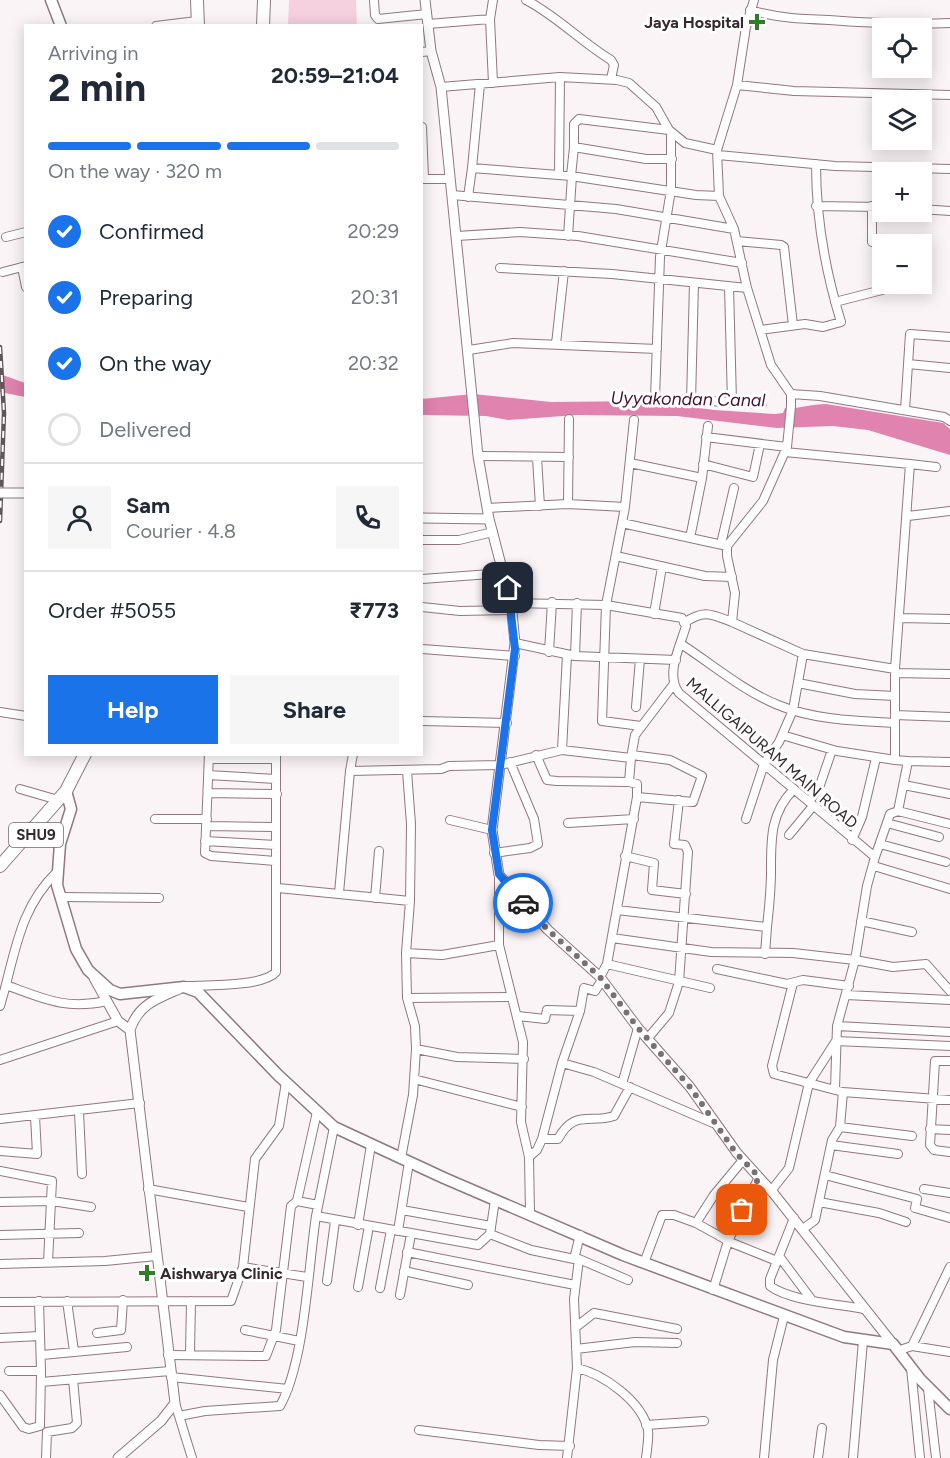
<!DOCTYPE html>
<meta charset="utf-8">
<style>
:root{--surface:#fff;--page:#f6f6f7;--text:#1f2937;--muted:#747a83;--line:#e0e1e3;--accent:#1a73e8}
body{margin:0;font-family:Figtree,sans-serif;background:var(--page);color:var(--text);height:100vh;display:flex;flex-direction:column;font-size:22px;white-space:nowrap}
*{box-sizing:border-box;margin:0}
p{font-size:20px;color:var(--muted)}
.icon{flex:none;width:33px;height:33px;fill:none;stroke:currentColor;stroke-width:2;stroke-linecap:round;stroke-linejoin:round}
.map{position:relative;flex:1;overflow:hidden}
.drawer{position:absolute;left:24px;top:24px;width:399px;height:732px;display:flex;flex-direction:column;background:var(--surface);border-radius:0px;box-shadow:0 3px 15px #0003}
.drawer>*{flex:none}
.buttons{position:absolute;left:872px;top:18px;display:grid;gap:12px}
.buttons a{display:grid;place-items:center;width:60px;height:60px;border-radius:0px;background:var(--surface);box-shadow:0 3px 15px #0003;font-size:30px}
.pin{position:absolute;display:grid;place-items:center;width:51px;height:51px;color:#fff;margin:-26px;border-radius:12px;box-shadow:0 3px 9px #0006}
.courier{position:absolute;display:grid;place-items:center;width:60px;height:60px;margin:-30px;border:4px solid #1a73e8;border-radius:50%;background:#fff;color:#222;box-shadow:0 2px 8px #0007}
.head em{font-style:normal;font-weight:700}
.head div{display:flex;flex-direction:column-reverse}
.head{display:flex;align-items:center;justify-content:space-between;height:102px;padding:0 24px}
h1{font-size:39px;font-weight:700;line-height:45px}
.bar{display:grid;grid-template-columns:repeat(4,1fr);gap:9px 6px;align-content:center;height:72px;padding:0 24px}
.bar i{height:8px;border-radius:4px;background:var(--line)}
.bar .current{background:var(--accent)}
.bar p{grid-column:span 4}
.line{display:flex;align-items:center;gap:15px;padding:0 24px;border-top:2px solid var(--line)}
.line div{flex:1}
.round{display:grid;place-items:center;flex:none;width:63px;height:63px;border-radius:0px;background:var(--page)}
ol{padding:0 24px;list-style:none}
li{display:flex;align-items:center;gap:18px;height:66px}
li p{margin-inline-start:auto}
li .icon{padding:6px;border-radius:50%;background:var(--accent);color:#fff;stroke-width:4}
li:last-child{color:var(--muted)}
li i{width:33px;height:33px;border:3px solid var(--line);border-radius:50%}
.cta{display:flex;gap:12px;margin-top:auto;padding:12px 24px}
.cta a{flex:1;height:69px;border-radius:0px;background:var(--accent);color:#fff;font-size:24px;font-weight:700;line-height:69px;text-align:center}
.cta a+a{background:var(--page);color:var(--text)}
.map>svg:first-child{display:block}
.green{fill:#f5d0df}
.water{fill:#e083ae}
.lines{fill:none;stroke-linecap:round;stroke-linejoin:round}
.minor-casing{stroke:#927682;stroke-width:10}
.tertiary-casing{stroke:#927682;stroke-width:11}
.secondary-casing{stroke:#927682;stroke-width:13}
.primary-casing{stroke:#927682;stroke-width:14}
.minor{stroke:#fff;stroke-width:8}
.tertiary{stroke:#fff;stroke-width:9}
.secondary{stroke:#fff;stroke-width:10}
.primary{stroke:#fff;stroke-width:12}
.rail-casing{stroke:#60565a;stroke-width:4.5}
.rail{stroke:#fff;stroke-width:2;stroke-dasharray:7;stroke-linecap:butt}
.tertiary-bridge-casing{stroke:#927682;stroke-width:11;stroke-linecap:butt}
.tertiary-bridge{stroke:#fff;stroke-width:9}
.done{stroke:#7a7074;stroke-width:6;stroke-dasharray:0 10.8}
.route{stroke:#1a73e8;stroke-width:8}
.poi-dot{fill:#2f7d26;stroke:#fff;stroke-width:2}
.labels{text-anchor:middle;dominant-baseline:central;stroke-width:6;stroke-linejoin:round;paint-order:stroke}
.shield{fill:#fff;stroke:#72696d;stroke-width:1.5}
.shield-label{font-size:15px;font-weight:bold;fill:#35292e}
.poi-label{font-size:16px;font-weight:bold;fill:#35292e;stroke:#fff;text-anchor:end}
.street-label{font-size:16px;fill:#35292e;stroke:#fff}
.water-label{font-size:18px;font-style:italic;fill:#490f2e;stroke:#fff}
</style>
<div class="map">
<svg width="950" height="1458" viewBox="0 0 950 1458">
<rect width="100%" height="100%" fill="#fbf4f7"/>
<path class="green" d="M289 0H356L357 25H288Z"/>
<path class="water" d="M0 374 25 383V397L0 392Z
M473 394 551 402 648 401 714 410 775 414 783 413 785 408C800 409 811 404 826 404L943 423 950 429V455L868 430 833 426 777 428 677 416 577 415 508 420 486 416 422 415V399Z"/>
<g class="lines">
<g class="minor-casing">
<path id="minor" d="M374 0 375 15 378 19 427 14
M526 0C557 16 581 42 611 60L614 65 611 79
M754 0 746 27 737 85 717 150 719 196 734 229 747 288 771 365 791 394V406L787 447 763 501 727 546V556L735 593 732 622 803 654 895 669V760L908 761 898 811 890 814 875 857
M750 10C776 18 802 19 829 20 869 23 909 25 950 23
M428 24 490 19
M156 26 197 21
M422 52 431 51
M493 83 490 19 493 0
M737 85 794 91 950 95
M441 87 560 77 617 80 629 83 656 107 669 130 685 143 717 150
M422 127 424 179
M671 132V190L660 257 655 398 762 404
M574 147V124L579 119 669 130
M718 155 835 166 950 169
M472 168 480 84
M559 174 560 77
M571 176 574 147 646 159H672
M422 179H449
M452 195 616 209 734 229
M468 197 472 168 571 176 696 195 719 196
M816 206 882 207
M872 206V242
M921 209 950 211
M457 236 520 232 578 236 742 263
M568 236 572 176
M6 237 26 232
M737 241 781 245 784 247 793 325
M22 267 26 287
M500 268 612 274 747 288
M3 272 26 266
M729 286 732 402
M835 302 882 290
M760 330 805 324 823 327 841 322C825 270 816 218 816 164
M556 344 564 271
M469 350 513 343 657 349
M908 364 950 368
M791 394 820 396 944 417 950 421
M691 401 694 283
M905 410 910 334 950 337
M706 437 787 447
M785 452 910 464
M478 456 569 457
M537 458 540 506
M630 463 702 478
M703 464 753 477 760 444
M568 504 569 419
M625 507 634 420
M487 508 568 504 625 507 622 523 727 546
M908 516 950 511
M622 523 606 605 602 721 641 726
M690 538 702 478 708 426
M422 540H459L493 532
M721 544 734 488
M616 556 705 576 732 577
M422 579 504 573
M511 603 606 605 682 618 686 626C680 647 665 674 679 693L875 857 867 886 855 960 893 967 926 964 950 991
M422 607 460 611 512 610
M654 614 662 567
M899 618 950 619
M684 623C704 609 711 614 732 622
M515 643 575 656 676 660
M681 644C712 664 743 691 778 705 814 720 856 721 895 723
M422 649 515 656
M549 652 552 602
M575 656 577 603
M895 669 910 464 936 467
M895 673 950 674
M798 683 855 694 895 696
M636 707 640 659
M0 712 26 716
M895 715 950 717
M422 721 507 723
M782 735 837 751 895 760
M562 750 567 655
M209 754 205 853 211 856 275 861
M353 754 350 771 441 769 449 766 500 765 562 750 631 758 635 735 673 685
M536 755 547 780 557 781 629 782 631 758
M632 755 670 760 702 776 693 802 637 797
M209 759H276
M908 761 950 762
M208 775 276 779
M904 785 950 794
M20 789 58 800
M208 793 277 794
M809 802 820 785 832 750
M898 811 950 824
M155 819H207
M746 819 764 764 779 742 793 710 803 654
M450 820 492 830
M568 823 634 819
M887 823 939 837
M207 826 276 827
M789 835 813 806
M852 840 862 817 876 758
M205 841 276 845
M880 844 946 862
M494 853 530 848 538 844 534 819 510 762
M625 856 654 863 652 890 686 894
M874 866 950 889
M499 875V945L523 1042 521 1122 529 1157 530 1214
M278 888 410 901 411 824 407 771
M339 893 350 771
M60 897 159 898
M375 898 379 851
M410 901 406 953 442 955 499 945
M617 910 767 927 765 954
M861 921 912 932
M767 927C769 909 771 890 771 871 771 840 770 813 794 789
M612 938 711 952 793 953 855 960 837 1026 835 1089
M406 953 407 998 415 1026 416 1049
M607 964 710 988
M717 969 787 984 803 980 849 986
M600 977 607 964 637 797V784L629 782
M793 983 772 1066 774 1074 843 1092 950 1100
M6 985C44 999 66 1010 107 1001
M186 986C208 985 262 987 276 972V754
M846 995 950 1000
M407 998 512 997
M0 1006C15 957 18 909 57 872
M518 1016 545 1019 547 1010 580 1011
M837 1026 950 1032
M648 1038 669 1013 679 982 688 852 685 845 674 844 679 800
M0 1060 118 1021
M950 1061H935L930 1145 934 1150 950 1152
M562 1063 580 1011 584 988 595 991 602 980
M414 1079 522 1107
M622 1084 638 1028
M79 1112 82 1174
M0 1119 140 1103
M334 1127 316 1216 478 1245 490 1234
M840 1127 912 1136
M930 1129 950 1130
M542 1139H558C574 1109 590 1124 614 1116L630 1087
M831 1145 898 1154
M0 1151 37 1154 35 1116
M529 1157 537 1150 542 1139 562 1063 594 1072 713 1123
M401 1158 413 1095 416 1049 457 1057 524 1059
M0 1171 52 1181 48 1262
M825 1175 917 1199 915 1208 950 1218
M148 1189 248 1207
M924 1189 950 1193
M771 1191 789 1168 809 1083 836 1041 950 1046
M495 1200 490 1234 531 1250 574 1259
M297 1201 317 1112
M0 1202 52 1201 91 1207
M819 1202 879 1213 906 1222
M402 1210 491 1226
M794 1218 770 1279V1286C790 1301 838 1304 863 1309
M696 1223 732 1243 777 1261
M358 1225 371 1145
M803 1229 815 1220 832 1140 840 1127 843 1092
M398 1231 409 1162
M0 1235 79 1233
M580 1235 574 1259H579L574 1299 577 1368C603 1374 642 1401 648 1430 649 1438 647 1449 646 1458
M407 1252 575 1285
M779 1256 811 1299
M579 1259 628 1280
M644 1263 662 1215H674L696 1223 714 1195 743 1160
M0 1264 105 1261 156 1256
M243 1267 307 1277
M404 1271 468 1285
M327 1281 335 1221
M358 1287 369 1226
M380 1288 391 1230
M713 1290 728 1241 759 1177
M400 1295 411 1234
M39 1301 41 1371
M67 1301 74 1351
M0 1302 231 1301 243 1267 255 1159 279 1126 286 1082
M576 1327 594 1313 677 1329
M245 1330 299 1341
M97 1333 121 1330 123 1300
M0 1338 40 1336
M912 1346 950 1352
M576 1349 635 1342 677 1343
M900 1350 912 1346 950 1267
M190 1353 191 1301
M42 1355 127 1347
M168 1355 266 1356 276 1330 291 1206 297 1201 318 1205
M911 1368 920 1458
M171 1377 288 1389
M41 1382 170 1371
M928 1389 936 1458
M0 1395 23 1427 29 1429 40 1426 41 1371H9
M175 1403 192 1458
M179 1416 205 1411 280 1406C305 1361 308 1269 316 1216
M646 1425 704 1421
M419 1430 539 1445 570 1446
M46 1458 47 1432 72 1428 77 1423 73 1379
M567 1458 577 1368
M764 1458 773 1360 784 1316
M818 1458 822 1428
M853 1458 863 1341"/>
</g>
<g class="tertiary-casing">
<path id="tertiary" d="M425 0 431 51 441 87 478 456 489 519 511 603 515 643 492 830 499 875 548 930 600 977 638 1028 690 1087 737 1153 774 1194 893 1344
M422 518 489 519
M94 978 118 1021 130 1030 175 1403 161 1421 118 1458
M130 1030C138 1005 156 999 179 989"/>
</g>
<g class="secondary-casing">
<path id="secondary" d="M51 0 61 26
M66 791 71 809 60 844 57 885 76 949 88 970 110 990 120 994 184 987 198 992 278 1075 334 1127 444 1178 623 1255 844 1337 893 1344 920 1379 950 1409"/>
</g>
<g class="primary-casing">
<path id="primary" d="M197 0 198 26
M263 26 264 0
M0 866 66 791 85 754"/>
</g>
<use href="#minor" class="minor"/>
<use href="#tertiary" class="tertiary"/>
<use href="#secondary" class="secondary"/>
<use href="#primary" class="primary"/>
<g class="rail-casing">
<path id="rail" d="M0 347 4 413 0 521"/>
</g>
<use href="#rail" class="rail"/>
<g class="tertiary-bridge-casing">
<path id="tertiary-bridge" d="M0 493H26"/>
</g>
<use href="#tertiary-bridge" class="tertiary-bridge"/>
</g>
<g class="lines">
<path class="done" d="M523 903 548 930 600 977 638 1028 690 1087 736 1153 759 1177 742 1210"/>
<path class="route" d="M508 588 515 649 492 830 499 874 523 903"/>
</g>
<g class="poi-dot">
<path d="M754 13h6v6h6v6h-6v6h-6v-6h-6v-6h6z"/>
<path d="M144 1264h6v6h6v6h-6v6h-6v-6h-6v-6h6z"/>
</g>
<g class="labels">
<rect class="shield" x="9" y="823" width="54" height="24" rx="4.5"/>
<g class="shield-label">
<text x="36" y="835">SHU9</text>
</g>
<g class="poi-label">
<text x="744" y="22">Jaya Hospital</text>
<text x="160" y="1273" text-anchor="start">Aishwarya Clinic</text>
</g>
<g class="street-label">
<text transform="translate(772 753) rotate(41)">MALLIGAIPURAM MAIN ROAD</text>
</g>
<g class="water-label">
<text transform="translate(688 399) rotate(1)">Uyyakondan Canal</text>
</g>
</g>
</svg>
<div class="buttons">
<a><svg class="icon" aria-label="locate" viewBox="0 0 24 24"><circle cx="12" cy="12" r="6"/><path d="M12 2v4M12 18v4M2 12h4M18 12h4"/></svg></a>
<a><svg class="icon" aria-label="layers" viewBox="0 0 24 24"><path d="M12 4l9 5-9 5-9-5zM3 14l9 5 9-5"/></svg></a>
<a>+</a>
<a>−</a>
</div>
<div class="pin" style="left:742px;top:1210px;background:#ea580c"><svg class="icon" aria-label="bag" viewBox="0 0 24 24"><path d="M5 8h14l-1 12H6zM9 8a3 3 0 0 1 6 0"/></svg></div>
<div class="pin" style="left:508px;top:588px;background:#1f2937"><svg class="icon" aria-label="home" viewBox="0 0 24 24"><path d="M3 11l9-7 9 7M6 9v11h12V9"/></svg></div>
<div class="courier" style="left:523px;top:903px"><svg class="icon" aria-label="car" viewBox="0 0 24 24"><path d="M5 17H2v-5l4-1 3-4h7l3 4 3 1v5h-3M9 17h6M6 11h13"/><circle cx="7" cy="17" r="2"/><circle cx="17" cy="17" r="2"/></svg></div>
<section class="drawer">
<div class="head"><div><h1>2 min</h1><p>Arriving in</p></div><em>20:59–21:04</em></div>
<div class="bar"><i class="current"></i><i class="current"></i><i class="current"></i><i></i><p>On the way · 320 m</p></div>
<ol>
<li><svg class="icon" aria-label="check" viewBox="0 0 24 24"><path d="M5 12l5 5 9-10"/></svg>Confirmed<p>20:29</p></li>
<li><svg class="icon" aria-label="check" viewBox="0 0 24 24"><path d="M5 12l5 5 9-10"/></svg>Preparing<p>20:31</p></li>
<li><svg class="icon" aria-label="check" viewBox="0 0 24 24"><path d="M5 12l5 5 9-10"/></svg>On the way<p>20:32</p></li>
<li><i></i>Delivered</li>
</ol>
<div class="line" style="height:108px"><a class="round"><svg class="icon" aria-label="person" viewBox="0 0 24 24"><circle cx="12" cy="8" r="4"/><path d="M4 21q1-7 8-7t8 7"/></svg></a><div><b>Sam</b><p>Courier · 4.8</p></div><a class="round"><svg class="icon" aria-label="phone" viewBox="0 0 24 24"><path d="M5 4h4l2 5-3 2q2 4 5 5l2-3 5 2v4C11 20 4 13 5 4z"/></svg></a></div>
<div class="line" style="height:78px"><div>Order #5055</div><b>₹773</b></div>
<div class="cta"><a>Help</a><a>Share</a></div>
</section>
</div>
